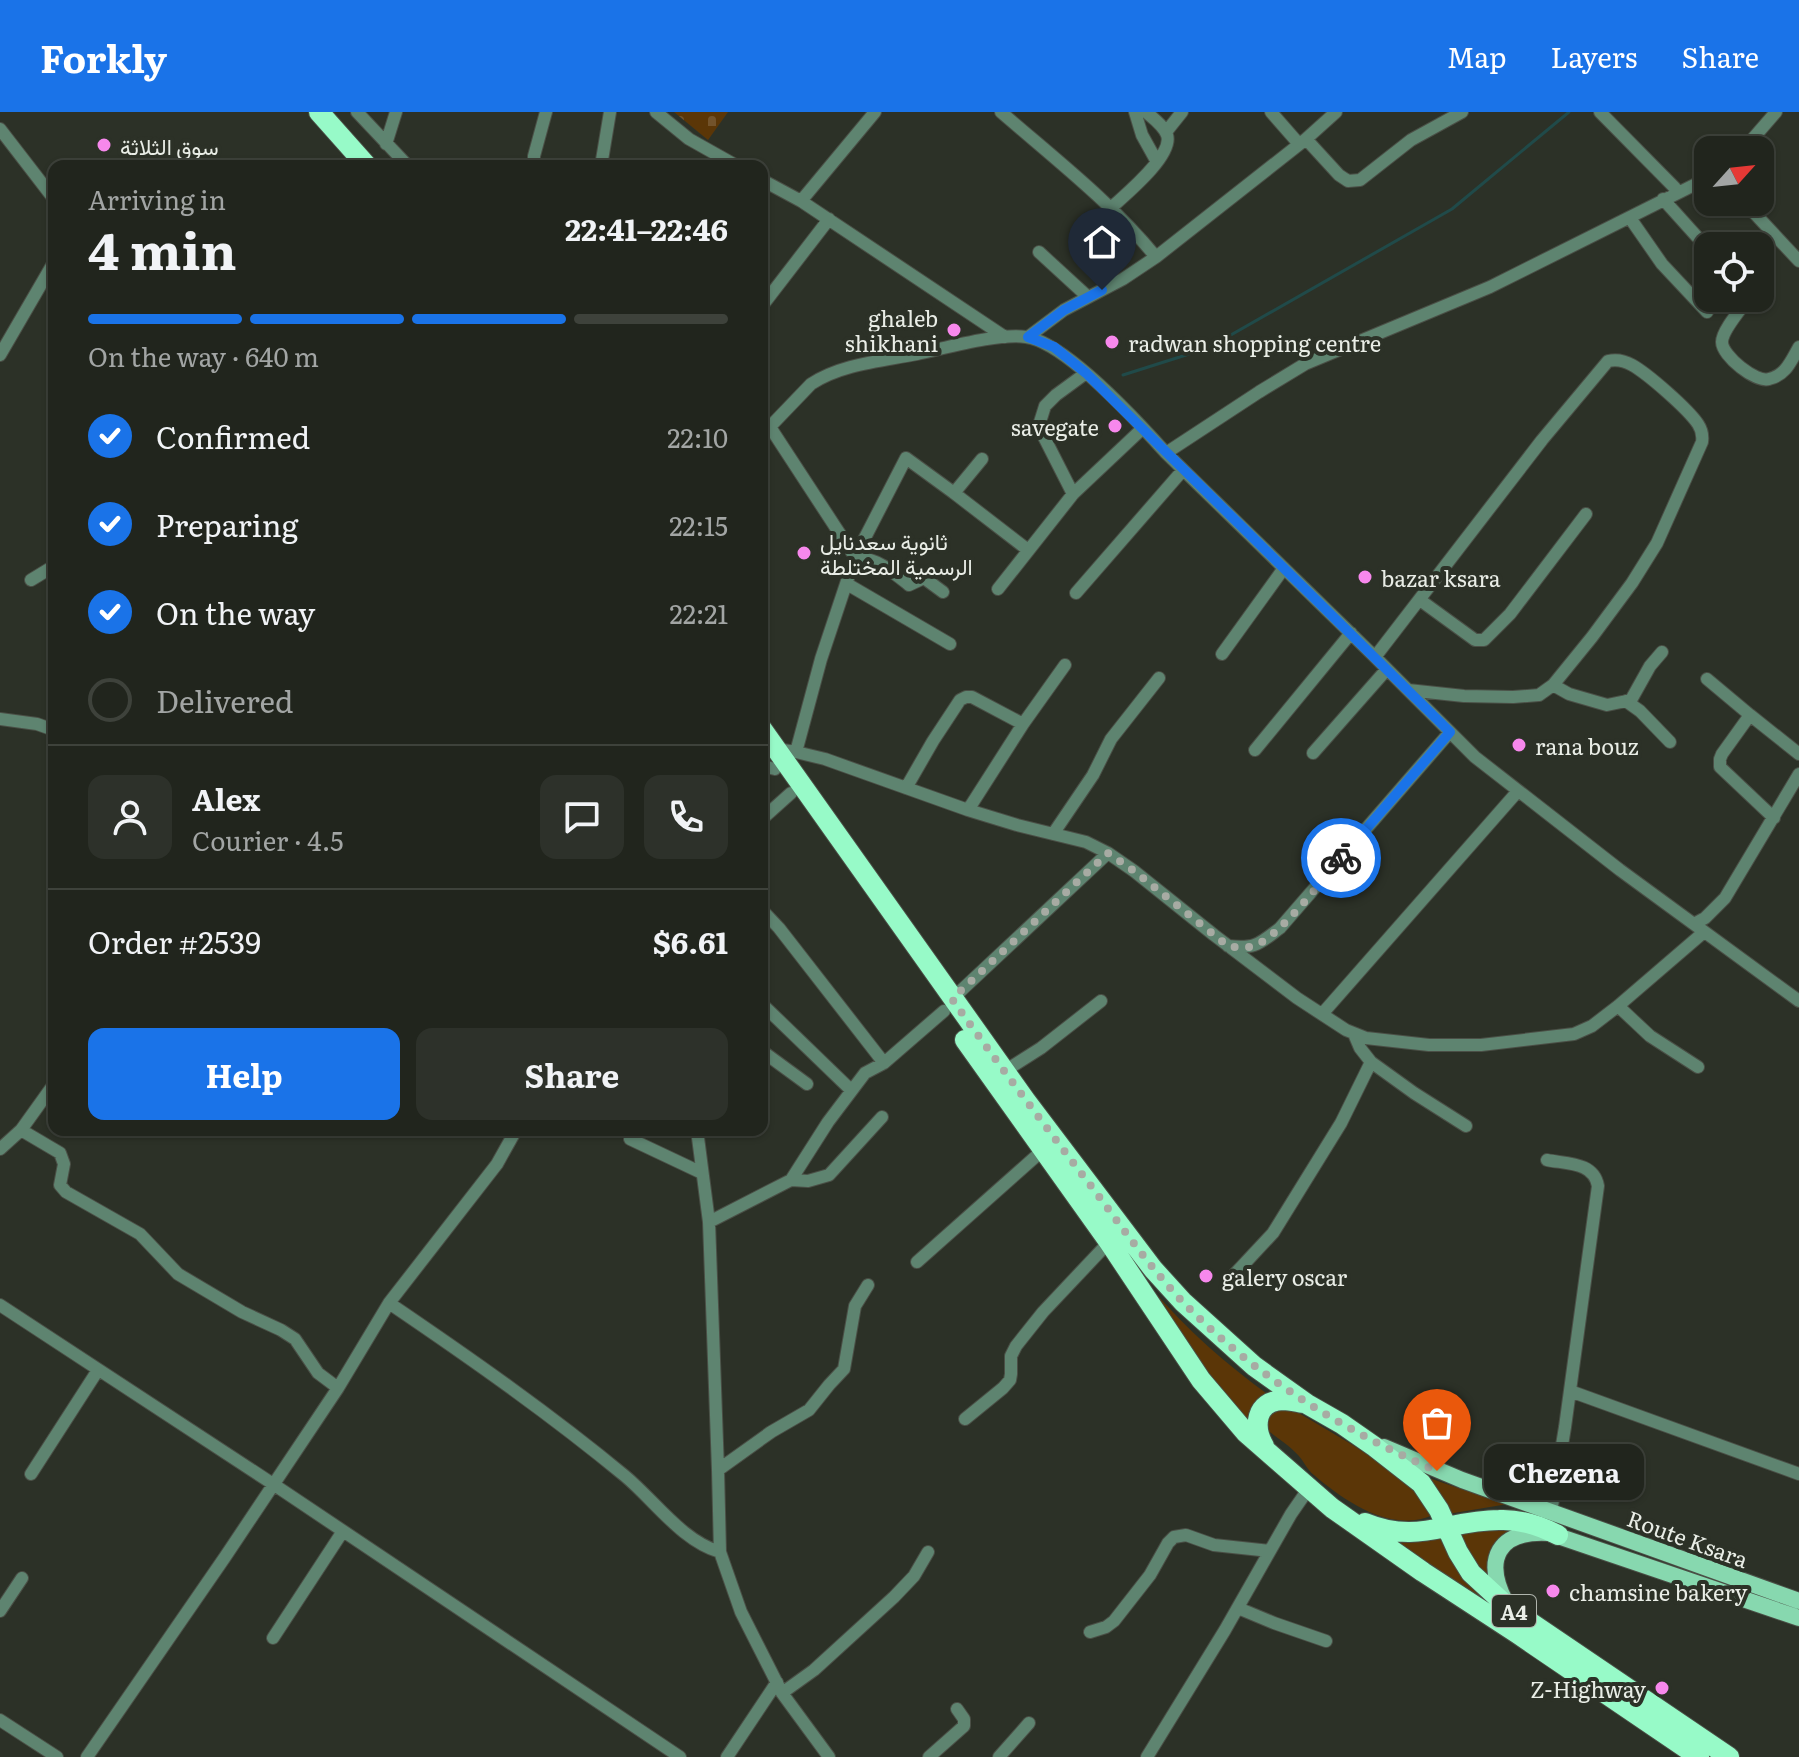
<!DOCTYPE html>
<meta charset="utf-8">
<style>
:root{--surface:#21251d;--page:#2d312a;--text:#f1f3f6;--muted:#a2a5a4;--line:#3e423b;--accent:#1a73e8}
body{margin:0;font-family:Literata,Vazirmatn,serif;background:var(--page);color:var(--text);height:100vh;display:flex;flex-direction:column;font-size:30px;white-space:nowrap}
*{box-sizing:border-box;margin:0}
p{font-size:26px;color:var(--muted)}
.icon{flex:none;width:44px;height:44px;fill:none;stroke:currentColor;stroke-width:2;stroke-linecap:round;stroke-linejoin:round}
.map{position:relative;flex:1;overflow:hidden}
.panel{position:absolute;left:48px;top:48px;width:720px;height:976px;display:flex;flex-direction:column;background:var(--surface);border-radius:16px;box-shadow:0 2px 6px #0004,0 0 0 2px var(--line)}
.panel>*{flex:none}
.needle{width:52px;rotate:63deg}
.controls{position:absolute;left:1694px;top:24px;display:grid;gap:16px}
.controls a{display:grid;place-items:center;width:80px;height:80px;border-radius:16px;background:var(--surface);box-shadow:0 2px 6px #0004,0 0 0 2px var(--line);font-size:40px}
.pin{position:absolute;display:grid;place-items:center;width:68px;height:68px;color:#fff;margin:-82px -34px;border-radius:50% 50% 50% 0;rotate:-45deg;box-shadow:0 0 8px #0007}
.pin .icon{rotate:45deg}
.courier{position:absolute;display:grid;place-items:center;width:80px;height:80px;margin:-40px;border:6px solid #1a73e8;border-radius:50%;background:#fff;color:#222;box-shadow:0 2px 10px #0007}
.bubble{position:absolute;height:56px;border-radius:16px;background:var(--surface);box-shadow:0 2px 6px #0004,0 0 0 2px var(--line);font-size:26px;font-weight:700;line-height:56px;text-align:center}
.summary em{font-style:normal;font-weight:700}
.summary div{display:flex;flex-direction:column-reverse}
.summary{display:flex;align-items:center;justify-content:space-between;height:136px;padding:0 40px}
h1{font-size:52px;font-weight:700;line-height:60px}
.bar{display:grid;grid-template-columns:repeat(4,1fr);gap:12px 8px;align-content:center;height:96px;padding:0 40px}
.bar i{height:10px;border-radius:6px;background:var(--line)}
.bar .active{background:var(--accent)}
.bar p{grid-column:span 4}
.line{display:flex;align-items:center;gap:20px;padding:0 40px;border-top:2px solid var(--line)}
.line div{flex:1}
.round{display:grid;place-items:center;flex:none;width:84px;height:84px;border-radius:16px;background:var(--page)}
ol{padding:0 40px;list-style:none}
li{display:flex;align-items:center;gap:24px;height:88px}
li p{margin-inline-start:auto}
li .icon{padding:8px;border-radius:50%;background:var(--accent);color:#fff;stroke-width:4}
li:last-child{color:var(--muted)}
li i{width:44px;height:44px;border:4px solid var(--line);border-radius:50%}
.button{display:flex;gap:16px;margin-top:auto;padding:16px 40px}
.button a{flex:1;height:92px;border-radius:16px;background:var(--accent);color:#fff;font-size:32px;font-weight:700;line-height:92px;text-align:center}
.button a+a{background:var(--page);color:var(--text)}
header{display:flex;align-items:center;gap:48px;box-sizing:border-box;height:112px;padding:0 40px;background:var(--accent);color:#fff}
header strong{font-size:38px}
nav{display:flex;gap:44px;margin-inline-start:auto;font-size:28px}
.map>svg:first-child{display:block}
.cemetery{fill:url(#cemetery-stones)}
.garden{fill:#5b3607}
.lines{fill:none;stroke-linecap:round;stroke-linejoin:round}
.stream{stroke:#204a49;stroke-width:3}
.minor-casing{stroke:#4a4f46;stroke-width:14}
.major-casing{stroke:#4a4f46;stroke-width:18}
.highway-casing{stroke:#4a4f46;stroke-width:22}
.minor{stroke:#5e8470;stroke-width:12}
.major{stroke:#87d8af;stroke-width:16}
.highway{stroke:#97fac8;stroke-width:20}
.done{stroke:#a7aba3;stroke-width:8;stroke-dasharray:0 14.4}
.route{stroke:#1a73e8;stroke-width:10}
.poi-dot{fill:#f788ec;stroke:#2c3127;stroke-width:3}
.labels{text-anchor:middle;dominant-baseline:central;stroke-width:8;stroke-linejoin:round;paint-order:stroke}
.shield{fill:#2c3127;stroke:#b0b5ad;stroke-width:2}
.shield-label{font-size:20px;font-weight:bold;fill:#e9ede6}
.poi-label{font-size:22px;fill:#e9ede6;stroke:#2c3127;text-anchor:start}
.street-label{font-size:22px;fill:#e9ede6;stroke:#2c3127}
</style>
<header>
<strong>Forkly</strong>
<nav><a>Map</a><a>Layers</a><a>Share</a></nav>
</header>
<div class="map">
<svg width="1799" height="1645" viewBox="0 0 1799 1645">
<defs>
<pattern id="cemetery-stones" width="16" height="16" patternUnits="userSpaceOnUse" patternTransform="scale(2)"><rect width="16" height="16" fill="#5b3607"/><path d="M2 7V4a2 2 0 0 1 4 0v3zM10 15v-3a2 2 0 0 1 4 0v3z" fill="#73532b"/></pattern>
</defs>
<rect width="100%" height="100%" fill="#2c3127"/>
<path class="cemetery" d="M674 0H728L708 28Z"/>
<path class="garden" d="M1152 1177C1187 1218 1226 1252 1270 1284L1249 1315 1206 1266Z
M1292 1297 1351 1332 1391 1358 1418 1381 1433 1403C1392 1422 1344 1389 1314 1363 1307 1358 1304 1349 1298 1343 1289 1333 1275 1325 1264 1315L1271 1298Z
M1423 1364 1467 1379 1514 1391 1448 1402Z
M1486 1415 1521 1417 1489 1447 1487 1466 1453 1420Z
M1444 1425 1516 1510 1393 1428Z"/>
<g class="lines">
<path class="stream" d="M1123 263 1208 236 1452 97 1569 0"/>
<g class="minor-casing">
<path id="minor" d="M357 0 408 54
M656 0 689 27 737 54
M1001 0C1054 46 1111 90 1156 145
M1135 0 1142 23 1157 50
M1271 0 1299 32
M1600 0 1675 76 1674 82
M0 17 54 87
M1166 20 1182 0
M1306 27 1339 63 1348 69 1360 68 1411 28 1462 0
M386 32 396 0
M1743 38 1776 0
M534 54V44L546 0
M601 54 610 0
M762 68 801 89 1005 225
M1663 87 1708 137
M801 89 875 0
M1744 90 1799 149
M1112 95C1125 83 1174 43 1167 23 1164 14 1153 6 1146 0
M1630 106 1662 152 1707 200
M1039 140 1088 185
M1749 186C1742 196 1722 218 1722 230 1722 244 1756 271 1769 267 1786 263 1791 249 1799 235
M762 194 829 107
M1028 225 1064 198 1123 167 1156 145 1306 27 1336 0
M0 243 54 150
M770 315 855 445 821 547 796 640
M762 323 811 272C841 252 882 249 917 242 946 236 998 221 1026 225 1065 230 1139 311 1166 341L1375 545 1475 645 1620 758 1799 889
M1166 341 1259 280 1305 252 1490 175 1708 66
M982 347 954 381 1028 438
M1073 382 1043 323 1040 310 1045 294 1056 283 1086 261
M31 468 54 454
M847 472 950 532
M998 477 1073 382 1143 316
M943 480 924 466 909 473C893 460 877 446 855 445L906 346 954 381
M1076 481 1183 358
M1420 488 1475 528H1484L1510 502 1586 402
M1222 542 1284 456
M1375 545 1542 328 1608 249C1617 247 1625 249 1632 253 1648 262 1688 297 1698 312 1702 318 1703 323 1702 330L1657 431 1632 471 1592 525 1553 573 1539 583 1513 585 1464 584 1408 578
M1707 567 1750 603 1799 642
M1553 573 1569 582 1607 593 1631 588 1650 554 1662 540
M1626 589 1640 599 1670 630
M1750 603 1722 642 1720 647V655L1774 706
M0 607 37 612 54 618
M776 637 796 640 825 647 968 698 1017 713 1086 730 1108 741 1134 759 1214 823 1297 886 1346 918 1366 926 1429 933H1481L1574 922 1592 914 1618 894 1704 820
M1255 638 1351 521
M1313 641 1387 557
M762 654 775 657
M906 676 933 629 960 588 966 585H972L1023 612 1065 553
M968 698 1023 612
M762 707 791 681
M1053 722 1093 663 1111 627 1159 566
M762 798 779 816 884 951
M1694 812 1705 806 1725 786 1799 662
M1228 834C1256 837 1259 832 1280 816L1450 620
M952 887 1108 741
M762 892 851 978
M1618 894 1650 924 1698 955
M1322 902 1518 679
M1354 922 1360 936 1371 950 1414 981 1466 1014
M762 939 807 972
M1000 962 1041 936 1101 889
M21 1018 60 1041 64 1052 60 1073 66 1080 140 1122 178 1162 242 1200 281 1218 295 1227 318 1261 338 1276
M697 1018 709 1110 718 1358 720 1440 741 1500 782 1581 829 1645
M630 1027 702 1061
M0 1037 21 1018 54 972
M1547 1048C1567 1052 1594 1050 1598 1074L1565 1315 1551 1400
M791 1068 808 1069 829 1063 882 1005
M709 1110 791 1068 828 1010 865 961 884 951 944 899
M917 1150 1043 1038
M1231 1166 1273 1121 1341 1011 1371 950
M389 1191C470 1246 550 1302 625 1364 655 1389 682 1429 720 1440
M0 1193 273 1372 680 1645
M1570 1279 1799 1362
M965 1307 1003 1276 1010 1268 1011 1262V1244L1016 1234 1043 1200 1109 1130
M718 1358 771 1320 809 1298 829 1273 844 1257 855 1194 868 1173
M31 1362 98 1258
M1238 1496 1274 1511 1326 1529
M0 1499 22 1466
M1090 1520 1106 1515 1114 1509 1150 1463 1168 1431 1174 1425 1186 1423 1214 1433 1270 1439
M273 1526 343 1419
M782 1581 814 1558 894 1485 914 1464 928 1440
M0 1608 57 1645
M87 1645 225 1445 338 1276 389 1191 497 1052 516 1018
M727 1645 777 1570
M929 1645 964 1614V1607L957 1597
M999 1645 1029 1611
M1147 1645 1225 1518 1291 1402 1309 1376"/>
</g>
<g class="major-casing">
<path id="major" d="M1384 1335 1462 1368 1799 1489
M1506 1491C1483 1447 1498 1418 1549 1421L1799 1506"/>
</g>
<g class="highway-casing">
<path id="highway" d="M319 0 367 54
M762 617 1026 989 1153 1157 1183 1190 1254 1254 1307 1292 1342 1312 1375 1335 1421 1371 1439 1398 1458 1440 1471 1461 1509 1496 1729 1645
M965 928 1109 1130 1201 1268 1246 1321 1332 1396 1423 1460 1518 1522 1699 1645
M1264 1334C1253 1315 1255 1289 1283 1288 1289 1288 1297 1290 1303 1291
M1365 1411C1418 1433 1447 1408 1499 1408 1520 1407 1539 1413 1558 1423"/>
</g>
<use href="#minor" class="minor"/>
<use href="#major" class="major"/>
<use href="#highway" class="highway"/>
</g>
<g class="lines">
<path class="done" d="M1341 746C1323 767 1278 827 1253 834 1245 837 1236 835 1228 834L1134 759 1108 741 952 887C998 952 1046 1015 1094 1078 1122 1115 1149 1154 1181 1188 1253 1263 1342 1318 1437 1359"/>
<path class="route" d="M1102 178 1064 198 1028 225 1054 235 1086 261 1450 620 1341 746"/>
</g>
<g class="poi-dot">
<circle cx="104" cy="33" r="8"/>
<circle cx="954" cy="218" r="8"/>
<circle cx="1112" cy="230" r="8"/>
<circle cx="1115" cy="314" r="8"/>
<circle cx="804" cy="441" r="8"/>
<circle cx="1365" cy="465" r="8"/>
<circle cx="1519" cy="633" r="8"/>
<circle cx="1206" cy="1164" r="8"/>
<circle cx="1553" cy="1479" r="8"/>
<circle cx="1662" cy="1576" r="8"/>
</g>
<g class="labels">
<rect class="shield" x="1492" y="1483" width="44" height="32" rx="6"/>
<g class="shield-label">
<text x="1514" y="1499">A4</text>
</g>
<g class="poi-label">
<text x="120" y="33">سوق الثلاثة</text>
<text x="938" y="205" text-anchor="end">ghaleb<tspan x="938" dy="25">shikhani</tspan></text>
<text x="1128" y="230">radwan shopping centre</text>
<text x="1099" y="314" text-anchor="end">savegate</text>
<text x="820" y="428">ثانوية سعدنايل<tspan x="820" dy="25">الرسمية المختلطة</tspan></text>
<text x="1381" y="465">bazar ksara</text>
<text x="1535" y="633">rana bouz</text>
<text x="1222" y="1164">galery oscar</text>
<text x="1569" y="1479">chamsine bakery</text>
<text x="1646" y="1576" text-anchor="end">Z-Highway</text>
</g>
<g class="street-label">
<text transform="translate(1688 1426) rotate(20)">Route Ksara</text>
</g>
</g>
</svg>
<div class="controls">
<a><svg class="needle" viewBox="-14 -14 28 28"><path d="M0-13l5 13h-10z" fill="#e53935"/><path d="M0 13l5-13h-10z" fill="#a2a5a4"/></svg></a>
<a><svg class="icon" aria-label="locate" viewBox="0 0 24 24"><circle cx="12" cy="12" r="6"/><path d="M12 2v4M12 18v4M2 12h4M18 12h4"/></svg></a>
</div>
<div class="pin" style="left:1437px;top:1359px;background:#ea580c"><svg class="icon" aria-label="bag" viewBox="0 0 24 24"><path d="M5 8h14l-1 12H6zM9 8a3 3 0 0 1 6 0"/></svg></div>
<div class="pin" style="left:1102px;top:178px;background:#1f2937"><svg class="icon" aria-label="home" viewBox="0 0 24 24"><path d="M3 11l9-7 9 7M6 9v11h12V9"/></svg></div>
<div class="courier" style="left:1341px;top:746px"><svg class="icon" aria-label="bike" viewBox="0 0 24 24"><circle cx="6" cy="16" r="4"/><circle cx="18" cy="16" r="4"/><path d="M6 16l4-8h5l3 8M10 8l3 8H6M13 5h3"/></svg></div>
<div class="bubble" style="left:1484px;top:1332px;width:160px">Chezena</div>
<section class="panel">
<div class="summary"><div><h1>4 min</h1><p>Arriving in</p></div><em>22:41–22:46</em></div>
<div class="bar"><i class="active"></i><i class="active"></i><i class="active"></i><i></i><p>On the way · 640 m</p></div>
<ol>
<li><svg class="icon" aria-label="check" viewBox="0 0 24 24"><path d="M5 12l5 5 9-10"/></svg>Confirmed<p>22:10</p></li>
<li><svg class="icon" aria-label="check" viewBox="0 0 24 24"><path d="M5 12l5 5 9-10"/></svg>Preparing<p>22:15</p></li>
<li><svg class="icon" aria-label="check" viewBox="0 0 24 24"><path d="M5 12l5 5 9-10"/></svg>On the way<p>22:21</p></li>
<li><i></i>Delivered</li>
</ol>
<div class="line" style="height:144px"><a class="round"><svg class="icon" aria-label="person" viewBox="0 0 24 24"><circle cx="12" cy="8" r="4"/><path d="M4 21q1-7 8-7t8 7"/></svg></a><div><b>Alex</b><p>Courier · 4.5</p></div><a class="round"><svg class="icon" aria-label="chat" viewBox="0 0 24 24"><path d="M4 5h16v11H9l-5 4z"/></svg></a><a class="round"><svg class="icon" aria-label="phone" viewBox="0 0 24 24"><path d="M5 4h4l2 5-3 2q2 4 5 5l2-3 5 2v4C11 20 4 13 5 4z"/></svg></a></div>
<div class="line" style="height:104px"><div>Order #2539</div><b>$6.61</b></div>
<div class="button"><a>Help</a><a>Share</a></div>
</section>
</div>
